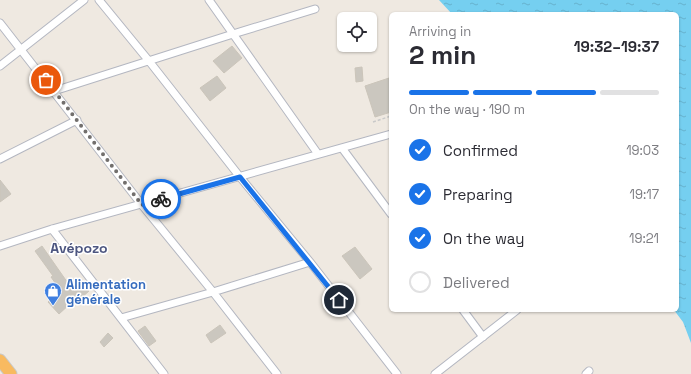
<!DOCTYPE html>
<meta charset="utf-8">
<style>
:root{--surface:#fff;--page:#f2f2f3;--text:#2b2b33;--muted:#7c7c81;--line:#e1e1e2;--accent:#1a73e8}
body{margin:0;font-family:"Space Grotesk",sans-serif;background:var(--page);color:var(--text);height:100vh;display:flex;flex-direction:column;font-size:15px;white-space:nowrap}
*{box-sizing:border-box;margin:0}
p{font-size:13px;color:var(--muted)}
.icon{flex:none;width:22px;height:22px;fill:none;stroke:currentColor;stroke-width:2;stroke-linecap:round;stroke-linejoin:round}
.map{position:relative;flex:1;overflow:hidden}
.sheet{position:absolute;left:389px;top:12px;width:290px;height:300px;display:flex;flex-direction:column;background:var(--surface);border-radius:6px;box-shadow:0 1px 3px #0004}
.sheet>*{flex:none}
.tools{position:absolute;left:337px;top:12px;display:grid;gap:8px}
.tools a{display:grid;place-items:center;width:40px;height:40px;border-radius:6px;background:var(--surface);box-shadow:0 1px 3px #0004;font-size:20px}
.pin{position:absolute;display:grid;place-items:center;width:34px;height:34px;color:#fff;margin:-17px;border:2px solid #fff;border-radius:50%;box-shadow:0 1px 4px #0007}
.courier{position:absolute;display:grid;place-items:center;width:40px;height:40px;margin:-20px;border:3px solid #1a73e8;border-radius:50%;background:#fff;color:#222;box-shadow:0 1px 5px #0007}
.summary em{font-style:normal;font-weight:700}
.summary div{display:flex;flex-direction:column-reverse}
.summary{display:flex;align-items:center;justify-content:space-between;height:68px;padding:0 20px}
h1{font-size:26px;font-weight:700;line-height:30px}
.bar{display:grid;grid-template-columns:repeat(4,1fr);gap:6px 4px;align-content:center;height:48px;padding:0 20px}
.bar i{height:5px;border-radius:3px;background:var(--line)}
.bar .selected{background:var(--accent)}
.bar p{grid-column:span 4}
ol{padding:0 20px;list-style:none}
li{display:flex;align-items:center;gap:12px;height:44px}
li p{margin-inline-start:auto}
li .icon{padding:4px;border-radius:50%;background:var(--accent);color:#fff;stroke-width:4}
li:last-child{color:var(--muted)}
li i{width:22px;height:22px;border:2px solid var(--line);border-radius:50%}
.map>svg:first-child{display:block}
.water{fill:url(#water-ripples)}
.building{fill:#cbc7bf;stroke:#cbc5ba}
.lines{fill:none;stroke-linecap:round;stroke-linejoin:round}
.minor-casing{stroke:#b4b7c1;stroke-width:9}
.trunk-casing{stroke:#c9c9c9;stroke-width:13}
.path{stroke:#c9c9c9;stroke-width:1.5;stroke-dasharray:3 2;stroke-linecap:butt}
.minor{stroke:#fff;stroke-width:7}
.trunk{stroke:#f8ba60;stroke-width:11}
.done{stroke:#726f6d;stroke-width:4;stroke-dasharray:0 7.2}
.route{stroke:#1a73e8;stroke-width:5}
.labels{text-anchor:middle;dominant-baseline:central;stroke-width:3;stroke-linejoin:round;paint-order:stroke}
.shop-label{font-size:13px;font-weight:bold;fill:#366cbe;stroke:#fff;text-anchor:start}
.neighbourhood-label{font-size:14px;font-weight:bold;fill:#4d5680;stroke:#fff}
</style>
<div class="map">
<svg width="691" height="374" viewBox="0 0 691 374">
<defs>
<pattern id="water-ripples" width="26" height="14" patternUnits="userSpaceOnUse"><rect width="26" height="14" fill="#75cff0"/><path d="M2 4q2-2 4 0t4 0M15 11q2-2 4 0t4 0" fill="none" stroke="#66b2ce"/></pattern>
</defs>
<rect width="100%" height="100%" fill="#efe9e1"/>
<path class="water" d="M439 0H691V343L683 322 674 310H677V14H452Z"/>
<path class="building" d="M232 46 242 58 224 73 213 61Z
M362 67 363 81 356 82 355 68Z
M217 76 226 88 210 101 200 88Z
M389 78 391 85V112L375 117 365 86Z
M0 180 11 194 0 202Z
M42 246 70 286 79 279 89 291 73 305 71 303 59 314 48 302 61 291 51 277 53 276 35 251Z
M355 247 372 269 360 279 342 256Z
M220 325 226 333 211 343 206 335Z
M145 326 156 341 149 346 138 331Z
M108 333 113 338 104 347 100 342Z"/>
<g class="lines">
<g class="minor-casing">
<path id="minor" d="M99 0 149 61 240 177 310 262 397 374
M209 0 318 154
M0 23 142 205 213 292 277 374
M0 66 84 0
M54 91 233 34 315 9
M342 148 391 214
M0 159 77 120
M52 229 164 374
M0 246 52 229 391 134
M463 310 483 337
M121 318 213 292 310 262
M435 374 517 310
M586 374 589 371"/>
</g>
<g class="trunk-casing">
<path id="trunk" d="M0 360 11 374"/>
</g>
<path class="path" d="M373 122 391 116"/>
<use href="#minor" class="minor"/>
<use href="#trunk" class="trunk"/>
</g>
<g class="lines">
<path class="done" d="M46 80 142 205 161 199"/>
<path class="route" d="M161 199 240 177 339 300"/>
</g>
<defs>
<g id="shop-pin" transform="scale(0.9)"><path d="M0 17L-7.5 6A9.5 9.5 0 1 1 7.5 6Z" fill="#3f7fe0" stroke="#fff"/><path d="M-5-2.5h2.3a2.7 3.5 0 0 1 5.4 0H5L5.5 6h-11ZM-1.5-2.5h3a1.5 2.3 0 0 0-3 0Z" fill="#fff"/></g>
</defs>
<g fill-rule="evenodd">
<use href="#shop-pin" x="53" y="291"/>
</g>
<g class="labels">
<g class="shop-label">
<text x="66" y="284">Alimentation<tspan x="66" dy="15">générale</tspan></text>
</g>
<g class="neighbourhood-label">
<text x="79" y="248">Avépozo</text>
</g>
</g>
</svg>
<div class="tools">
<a><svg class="icon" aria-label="locate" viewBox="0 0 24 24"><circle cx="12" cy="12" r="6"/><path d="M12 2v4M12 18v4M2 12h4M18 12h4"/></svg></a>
</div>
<div class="pin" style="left:46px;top:80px;background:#ea580c"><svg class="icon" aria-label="bag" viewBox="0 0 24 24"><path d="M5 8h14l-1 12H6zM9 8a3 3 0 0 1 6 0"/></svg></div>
<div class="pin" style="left:339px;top:300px;background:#1f2937"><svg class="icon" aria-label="home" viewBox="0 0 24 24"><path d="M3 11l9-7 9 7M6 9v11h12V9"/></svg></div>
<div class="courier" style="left:161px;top:199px"><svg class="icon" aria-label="bike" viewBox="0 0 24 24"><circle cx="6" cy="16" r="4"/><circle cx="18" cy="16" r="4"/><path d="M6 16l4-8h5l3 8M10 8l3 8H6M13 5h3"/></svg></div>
<section class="sheet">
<div class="summary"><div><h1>2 min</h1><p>Arriving in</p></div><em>19:32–19:37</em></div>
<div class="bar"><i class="selected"></i><i class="selected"></i><i class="selected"></i><i></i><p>On the way · 190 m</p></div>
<ol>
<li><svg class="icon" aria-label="check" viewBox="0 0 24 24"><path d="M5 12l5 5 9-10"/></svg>Confirmed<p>19:03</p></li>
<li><svg class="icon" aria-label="check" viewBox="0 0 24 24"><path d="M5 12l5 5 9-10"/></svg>Preparing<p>19:17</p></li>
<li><svg class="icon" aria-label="check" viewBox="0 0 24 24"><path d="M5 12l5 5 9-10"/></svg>On the way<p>19:21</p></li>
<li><i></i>Delivered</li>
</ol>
</section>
</div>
